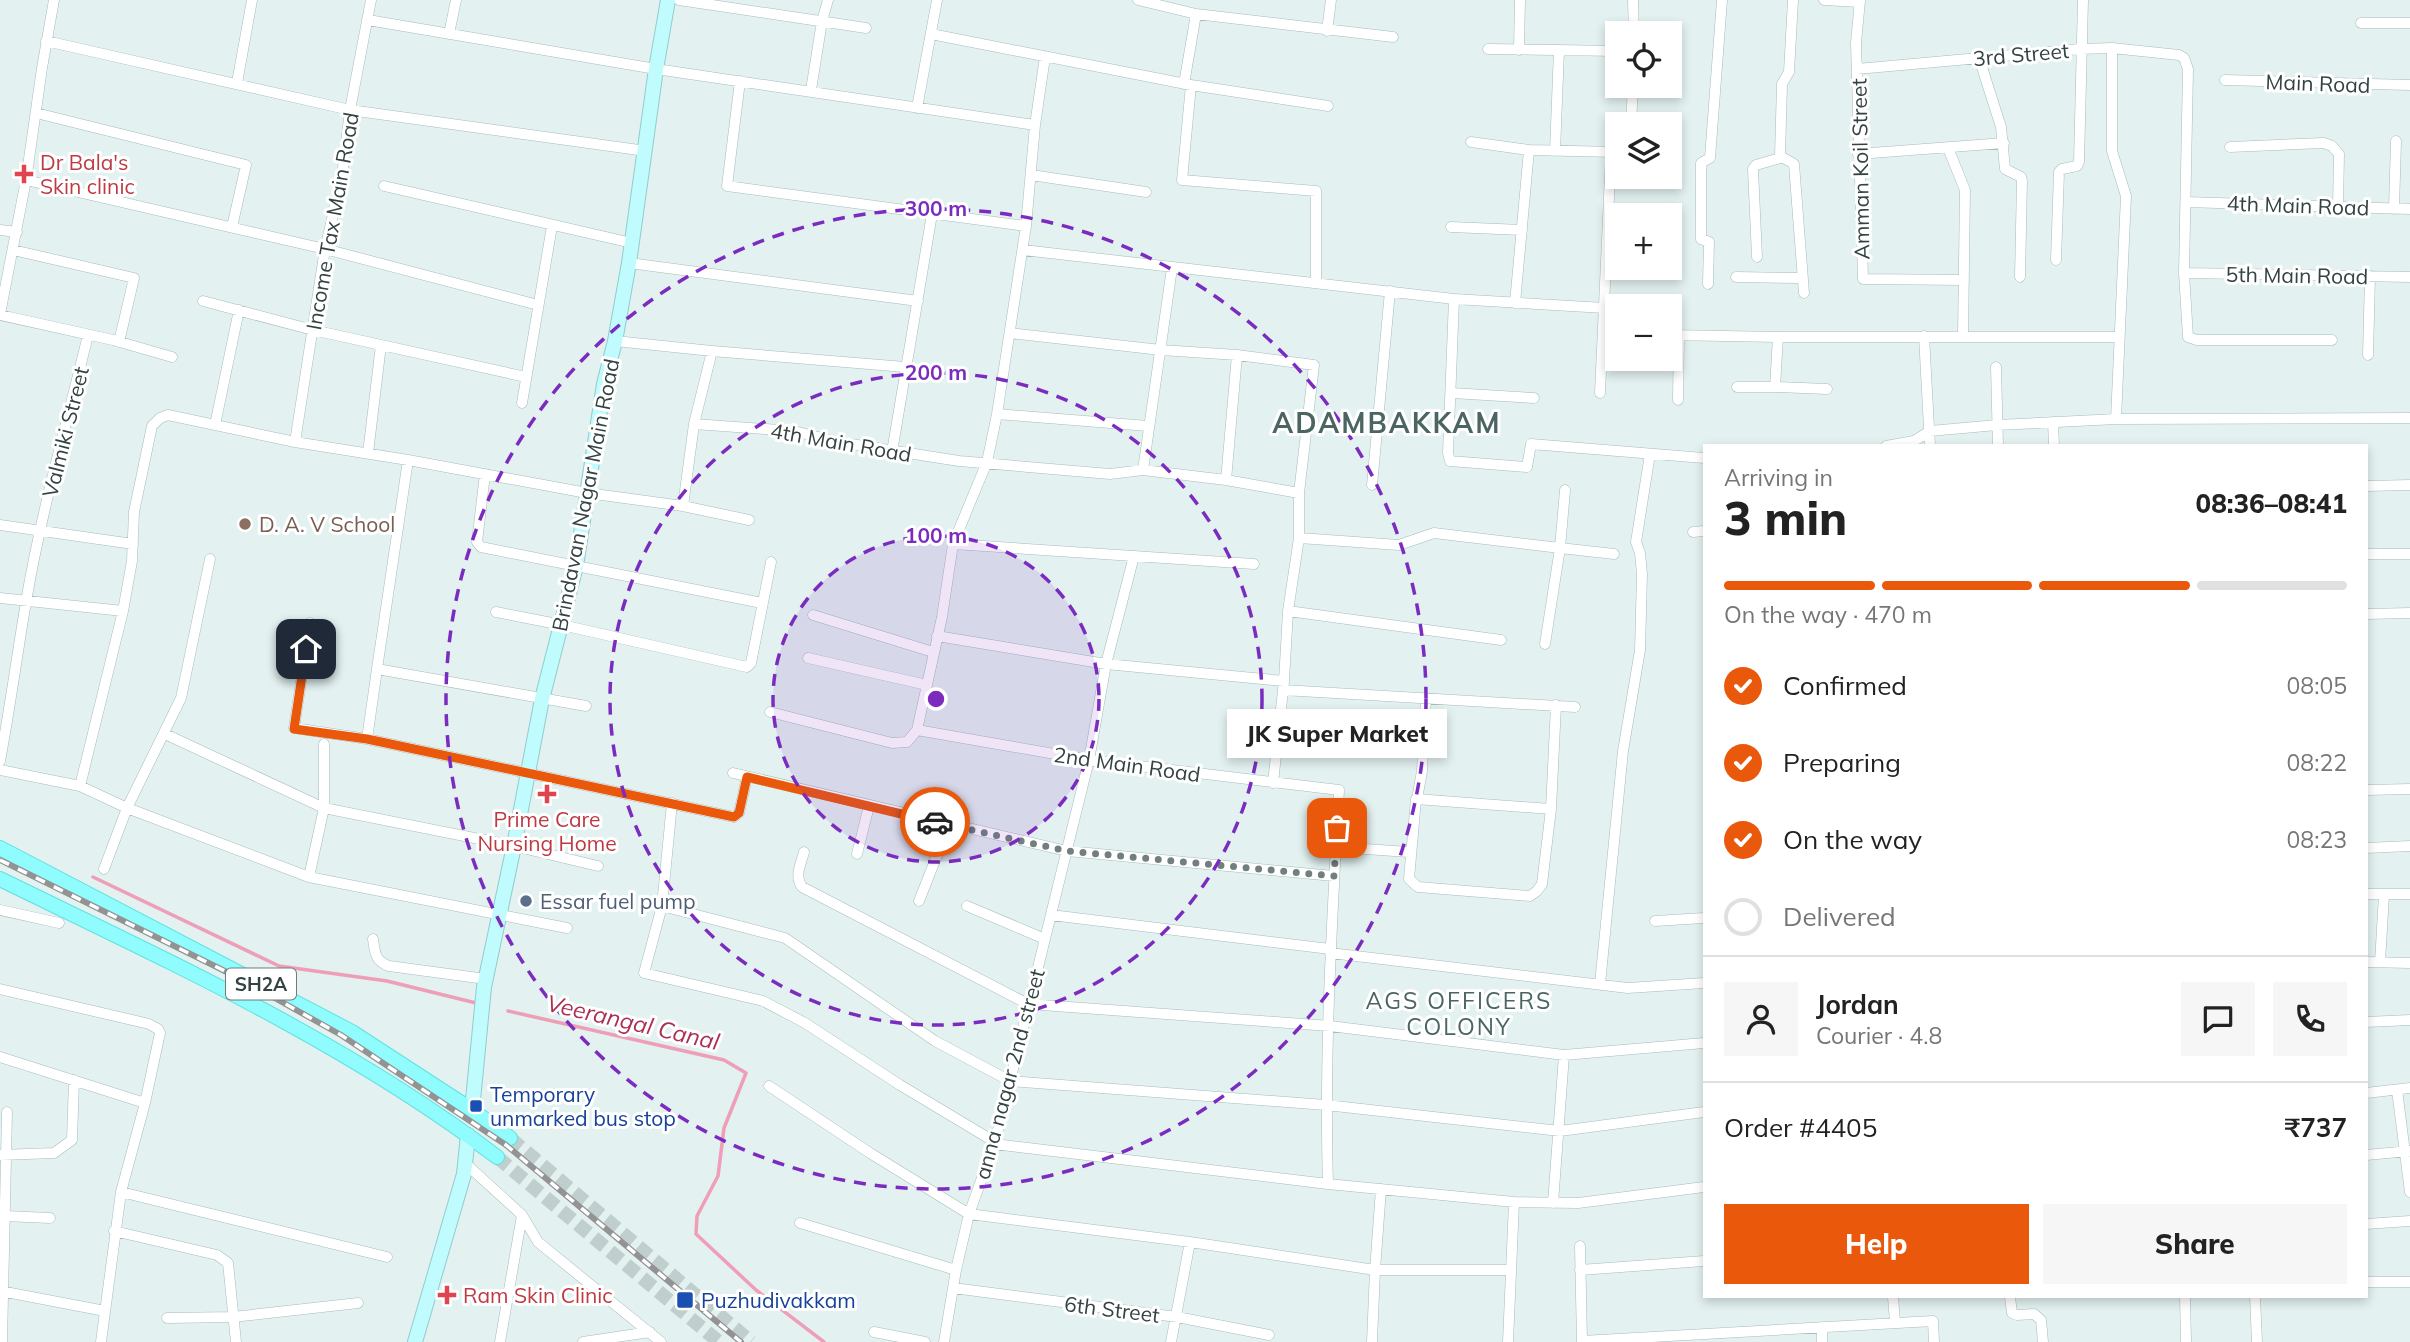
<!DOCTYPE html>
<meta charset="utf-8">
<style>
:root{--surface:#fff;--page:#f6f6f6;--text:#222;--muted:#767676;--line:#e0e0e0;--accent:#ea580c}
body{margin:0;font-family:Mulish,sans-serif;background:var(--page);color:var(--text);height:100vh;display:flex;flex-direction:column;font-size:26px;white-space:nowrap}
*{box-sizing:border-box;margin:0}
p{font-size:23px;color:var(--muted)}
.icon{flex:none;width:38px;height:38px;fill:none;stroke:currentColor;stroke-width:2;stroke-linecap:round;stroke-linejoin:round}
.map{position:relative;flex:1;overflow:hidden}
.drawer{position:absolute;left:1703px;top:444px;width:665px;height:854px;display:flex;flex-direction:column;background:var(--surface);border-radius:0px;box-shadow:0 4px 10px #0003}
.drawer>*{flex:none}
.buttons{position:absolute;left:1605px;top:21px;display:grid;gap:14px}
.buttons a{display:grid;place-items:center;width:77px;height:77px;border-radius:0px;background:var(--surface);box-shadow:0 4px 10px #0003;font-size:35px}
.pin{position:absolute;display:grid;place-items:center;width:60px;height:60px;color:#fff;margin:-30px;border-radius:14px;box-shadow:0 4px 10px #0006}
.courier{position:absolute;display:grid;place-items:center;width:70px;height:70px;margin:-35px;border:5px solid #ea580c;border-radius:50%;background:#fff;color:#222;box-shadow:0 2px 9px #0007}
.bubble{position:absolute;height:49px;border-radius:0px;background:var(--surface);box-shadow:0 4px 10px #0003;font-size:23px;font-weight:800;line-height:49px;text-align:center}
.summary em{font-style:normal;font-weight:800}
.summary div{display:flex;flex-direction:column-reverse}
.summary{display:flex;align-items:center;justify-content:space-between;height:119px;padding:0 21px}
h1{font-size:46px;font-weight:800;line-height:52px}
.bar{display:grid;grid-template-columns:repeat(4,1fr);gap:10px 7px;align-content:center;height:84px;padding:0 21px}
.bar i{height:9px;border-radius:5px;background:var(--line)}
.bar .current{background:var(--accent)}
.bar p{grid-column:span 4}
.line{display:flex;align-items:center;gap:18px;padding:0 21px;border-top:2px solid var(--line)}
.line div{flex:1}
.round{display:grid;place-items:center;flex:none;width:74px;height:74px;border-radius:0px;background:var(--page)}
ol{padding:0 21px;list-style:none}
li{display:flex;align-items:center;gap:21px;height:77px}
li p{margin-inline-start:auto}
li .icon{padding:7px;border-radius:50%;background:var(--accent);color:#fff;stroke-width:4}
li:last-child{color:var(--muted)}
li i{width:38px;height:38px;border:4px solid var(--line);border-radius:50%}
.primary-button{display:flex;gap:14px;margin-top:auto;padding:14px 21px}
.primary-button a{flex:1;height:80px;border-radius:0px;background:var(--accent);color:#fff;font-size:28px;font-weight:800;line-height:80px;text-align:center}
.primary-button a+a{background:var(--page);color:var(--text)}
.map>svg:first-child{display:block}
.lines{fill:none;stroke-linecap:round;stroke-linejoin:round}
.stream{stroke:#ee9eb6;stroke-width:3.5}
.primary-tunnel{stroke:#c0cece;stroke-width:14;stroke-dasharray:14 7;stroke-linecap:butt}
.street-casing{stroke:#a6bcbb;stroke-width:11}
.secondary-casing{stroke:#91cccd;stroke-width:16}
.primary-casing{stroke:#61e1e0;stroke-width:16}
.street{stroke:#fff;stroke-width:10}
.secondary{stroke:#c0fbfe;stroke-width:14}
.primary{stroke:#90fcfd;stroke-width:14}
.rail-casing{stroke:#939393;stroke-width:6}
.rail{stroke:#fff;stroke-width:3.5;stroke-dasharray:10;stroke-linecap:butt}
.done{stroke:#71807f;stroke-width:7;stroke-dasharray:0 12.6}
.route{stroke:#ea580c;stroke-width:9}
.ring{fill:none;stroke:#7b2cbf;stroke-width:3.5;stroke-dasharray:12 9}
.health-dot{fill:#e0444e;stroke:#fff;stroke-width:2.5}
.education-dot{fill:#8d6e63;stroke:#fff;stroke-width:2.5}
.service-dot{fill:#5c6f8a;stroke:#fff;stroke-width:2.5}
.transit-dot{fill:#1a4fb4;stroke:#fff;stroke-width:2.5}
.labels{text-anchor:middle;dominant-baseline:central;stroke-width:6;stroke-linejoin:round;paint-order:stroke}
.shield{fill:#fff;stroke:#707b7a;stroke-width:2}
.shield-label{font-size:19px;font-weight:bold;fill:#334341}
.street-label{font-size:21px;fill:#334341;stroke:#fff}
.health-label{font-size:21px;fill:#be3a42;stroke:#fff;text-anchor:start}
.education-label{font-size:21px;fill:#785e54;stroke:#fff;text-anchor:start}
.service-label{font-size:21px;fill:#4e5e75;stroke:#fff;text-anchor:start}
.transit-label{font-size:21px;fill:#164399;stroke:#fff;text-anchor:start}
.neighbourhood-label{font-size:23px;letter-spacing:2px;fill:#4b6562;stroke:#fff}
.water-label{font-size:23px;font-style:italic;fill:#ac2f52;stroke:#fff}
.district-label{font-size:28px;font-weight:bold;letter-spacing:2px;fill:#4b6562;stroke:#fff}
.centre{fill:#7b2cbf;stroke:#fff;stroke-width:3.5}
.ring-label{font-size:21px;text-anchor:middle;font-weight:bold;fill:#7b2cbf;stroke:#fff;stroke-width:6;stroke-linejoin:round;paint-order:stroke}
</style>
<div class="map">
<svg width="2410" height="1342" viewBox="0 0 2410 1342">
<rect width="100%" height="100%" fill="#e3f1f1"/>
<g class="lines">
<path class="stream" d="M93 877 279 966 387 981 476 1003
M508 1011 724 1060 746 1073 724 1128 718 1176 697 1216 696 1234 756 1290 824 1342"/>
<path class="primary-tunnel" d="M510 1138 751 1342
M497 1157 719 1342"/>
<g class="street-casing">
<path id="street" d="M679 0 866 28
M1138 0 1196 14 1393 37
M1633 0 1634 33
M1793 0 1789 72 1782 84 1780 156 1794 164 1804 293
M1824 0 1860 2
M1860 0 1856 43 1863 279 1964 280
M368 20 656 69 1035 125
M2361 23H2410
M1327 31 1331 0
M449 34 456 0
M931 34 1191 85 1328 106
M46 41 350 110 646 151
M2112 48V151L2126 196 2116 419
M1488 49 1617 51
M1519 50 1520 0
M1979 58 2001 127 2005 169 2021 177 2022 181 2020 277
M1857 69 2080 49 2112 48 2179 55 2184 58 2188 69 2184 273 2188 337 2197 340H2332
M2225 80 2410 85
M740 81 727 186 1026 226
M237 83 252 0
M1184 84 1196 14
M1191 85 1182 180 1316 191V283
M811 90 822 21 828 0
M917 108 937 0
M36 113 246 165 232 227
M1631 124 1633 86
M1471 142 1529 150 1616 152
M2230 147 2324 143 2332 146 2339 154 2338 207
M1948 148 1965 190 1963 336
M1555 151 1559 50
M1858 154 2004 143
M1031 175 1146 192
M26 180 325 249 538 305
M384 186 632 243
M2186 202 2410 209
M2394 209 2396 141
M1451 227 1522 230
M0 230 17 232
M13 250 134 278 119 342
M1023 250 1454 299 1605 308
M1757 257 1753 169 1756 165 1780 158
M2056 260 2059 172 2062 169 2077 166 2079 162 2083 0
M629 263 918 301
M2184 273 2410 277
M1736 277 1801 278
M1708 284 1709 242 1701 239V163L1710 158 1722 0
M1454 299 1448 453 1450 461 1527 467 1531 444 1704 458
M203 301 313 330 526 377
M1515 303 1529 150
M0 314 26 180 42 68 54 0
M0 315 113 340 172 357
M1010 333 1161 350 1237 355 1314 365 1299 493V538L1288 611 1284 681 1273 783
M1603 333 1617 334
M1670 335 1778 337H2119
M1924 336 1930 446
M615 341 712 351 905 367
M2368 355 2370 276
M1996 367 1998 446
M1737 387H1775L1778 337
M1775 387 1827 389
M1452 393 1534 398
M1600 393 1611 153
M1678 400 1679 335
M522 403 552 226
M997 414 1148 426
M2053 422 2054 446
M694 424 794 431 838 442 959 461 1110 474 1143 470 1226 480 1299 493
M215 425 239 310
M295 442 325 249 342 176 350 110 371 0
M1886 446 1914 441 1930 431 1997 425 2116 419 2410 418
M892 452 932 214
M368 453 381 345
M408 460 377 669 586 706
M1143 470 1172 268
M485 474 477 542 481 547 762 603
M1226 480 1237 355
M1372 485 1390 291
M2366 486 2410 485
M1565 490 1560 548 1614 554
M683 506 694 424 712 351
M0 525 133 544
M1693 532 1704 531
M1299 538 1399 545 1434 533 1560 548 1545 644
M953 544 1254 564
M2366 554H2410
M0 598 123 611
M1288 611 1501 640
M496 612 562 625 747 667 751 663 771 562
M2366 614 2410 613
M813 615 933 652
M310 623 294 728 367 739 734 817 739 813 747 777
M937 636 1106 664 1284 681
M808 658 927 685
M1283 690 1575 707
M770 712 892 743 907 742 917 730 942 617 953 544 987 462 997 414 1026 226 1035 125 1045 57
M917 730 1089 760 1339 790C1332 921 1324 1053 1328 1184
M165 734 324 808 514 846 598 866
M367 739 377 669
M0 761C10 708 17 655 26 602 41 512 67 423 88 335
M0 770 80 786 127 808 309 877 567 928
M733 773 1067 851 1334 876
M80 786 123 611 132 561 134 512 152 426 160 418 168 415 295 442 408 460 587 493 683 506 749 520
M2366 790 2410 789
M1417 799 1422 771 1426 698
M672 803 662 906 644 973 763 1001 805 1023 900 1085 995 1142
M1551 809 1416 799 1409 879 1418 887 1530 896 1537 891 1542 884 1551 809 1556 705
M1336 847 1409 852
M2366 848 2410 846
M804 852C801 864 794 876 802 887L1028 1004 1330 1026 1564 1055 1704 1043
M857 854 869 806
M104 869 127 808 181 698 210 559
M309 877 324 808V744
M2366 894H2410
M919 901 949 825
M662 906 785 938 935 1041 1010 1081 1326 1105 1560 1131 1704 1112
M967 906 1045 939
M0 910 59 923
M1051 915 1330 949
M1655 921 1704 918
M373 939C375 953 375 961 389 966L486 979
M1330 953 1628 988 1704 983
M2366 962 2410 963
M2380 962 2384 895
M1600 984 1623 751 1640 650 1642 574 1640 553 1636 542 1650 454
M0 989 149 1024 158 1029 160 1033 145 1103 121 1192 101 1342
M2366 1022 2410 1020
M0 1057 145 1103
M769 1086 870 1153 969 1214 1190 1242 1375 1270H1509
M2397 1090 2410 1192
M2366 1093 2410 1088
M994 1144 1328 1184 1514 1202 1578 1203 1704 1187
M0 1155 54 1153 72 1140 74 1080
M2366 1155 2410 1151
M466 1164 522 1215 538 1242 661 1342
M121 1192 387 1257
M1553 1203 1564 1055
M5 1216 50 1218
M800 1223 956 1270
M2366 1224 2410 1221
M114 1231 217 1255 228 1263 236 1342
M1580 1246 1582 1342
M1580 1270 1704 1261
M2366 1282H2410
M953 1288 1177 1317 1269 1335
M0 1291 105 1311
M1893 1297 1895 1322
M2010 1297 2012 1313 2017 1315 2034 1314 2041 1320 2043 1342
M2185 1297 2186 1342
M2255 1297 2257 1342
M167 1318 233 1317 358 1303
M874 1332 925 1342
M1582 1341 1933 1321 1934 1342
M2 1342 7 1112
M500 1342 522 1215
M583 1342 650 1332
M944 1342 956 1270 969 1214 995 1142 1089 760 1106 664 1134 556
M1171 1342 1190 1242
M1372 1342 1375 1270 1381 1189
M1508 1342 1514 1202
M1822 1342V1327"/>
</g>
<g class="secondary-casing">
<path id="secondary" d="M472 1110 484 987 514 846 542 699 576 566 604 384 615 341 629 263 656 69 668 0
M415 1342 464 1174 468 1135"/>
</g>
<g class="primary-casing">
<path id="primary" d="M0 848 352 1032 472 1110 510 1138
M0 879C170 962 346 1042 497 1157"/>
</g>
<use href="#street" class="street"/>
<use href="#secondary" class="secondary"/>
<use href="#primary" class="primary"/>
<g class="rail-casing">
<path id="rail" d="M0 860 239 978 341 1035 506 1145 741 1342"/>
</g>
<use href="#rail" class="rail"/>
</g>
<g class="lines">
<path class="done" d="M935 822 1067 851 1334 876 1337 828"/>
<path class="route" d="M306 649 294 729 367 739 734 817 739 813 747 777 935 822"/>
</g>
<circle cx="936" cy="699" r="163" fill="#7b2cbf" fill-opacity=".12"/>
<g class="ring">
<circle cx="936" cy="699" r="163"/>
<circle cx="936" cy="699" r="326"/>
<circle cx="936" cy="699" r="490"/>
</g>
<g class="health-dot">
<path d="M20.5 163.5h7v7h7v7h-7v7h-7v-7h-7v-7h7z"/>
<path d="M543.5 783.5h7v7h7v7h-7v7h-7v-7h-7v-7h7z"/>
<path d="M443.5 1284.5h7v7h7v7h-7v7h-7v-7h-7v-7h7z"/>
</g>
<circle class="education-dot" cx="245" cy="524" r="7"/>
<circle class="service-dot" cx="526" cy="901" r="7"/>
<g class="transit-dot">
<rect x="469" y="1099" width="14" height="14" rx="3.5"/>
<rect x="676" y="1291" width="18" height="18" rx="3.5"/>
</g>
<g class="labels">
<rect class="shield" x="226" y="968.5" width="70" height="31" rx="5"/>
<g class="shield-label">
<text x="261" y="984">SH2A</text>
</g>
<g class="street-label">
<text transform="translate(2021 54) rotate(-5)">3rd Street</text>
<text transform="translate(2318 83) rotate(2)">Main Road</text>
<text transform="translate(1860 169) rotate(-91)">Amman Koil Street</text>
<text transform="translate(2298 205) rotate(2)">4th Main Road</text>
<text transform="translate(332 221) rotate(-80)">Income Tax Main Road</text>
<text transform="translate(2297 275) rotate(1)">5th Main Road</text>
<text transform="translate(65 432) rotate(-76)">Valmiki Street</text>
<text transform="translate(841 442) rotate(10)">4th Main Road</text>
<text transform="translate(585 495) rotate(-79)">Brindavan Nagar Main Road</text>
<text transform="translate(1127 764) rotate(8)">2nd Main Road</text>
<text transform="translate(1009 1074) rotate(-75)">anna nagar 2nd street</text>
<text transform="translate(1112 1309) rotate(7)">6th Street</text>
</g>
<g class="health-label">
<text x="40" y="162">Dr Bala's<tspan x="40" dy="24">Skin clinic</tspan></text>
<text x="547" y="819" text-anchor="middle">Prime Care<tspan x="547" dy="24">Nursing Home</tspan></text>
<text x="463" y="1295">Ram Skin Clinic</text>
</g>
<g class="education-label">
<text x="259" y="524">D. A. V School</text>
</g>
<g class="service-label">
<text x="540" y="901">Essar fuel pump</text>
</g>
<g class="transit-label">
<text x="490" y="1094">Temporary<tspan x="490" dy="24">unmarked bus stop</tspan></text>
<text x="701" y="1300">Puzhudivakkam</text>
</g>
<g class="neighbourhood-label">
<text x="1459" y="1000">AGS OFFICERS<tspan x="1459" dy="26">COLONY</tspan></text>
</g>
<g class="water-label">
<text transform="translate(633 1022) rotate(13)">Veerangal Canal</text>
</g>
<g class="district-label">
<text x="1387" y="422">ADAMBAKKAM</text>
</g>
</g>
<circle cx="936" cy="699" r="10" class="centre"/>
<g class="ring-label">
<text x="936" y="216">300 m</text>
<text x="936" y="380">200 m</text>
<text x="936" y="543">100 m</text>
</g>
</svg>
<div class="buttons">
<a><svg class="icon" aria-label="locate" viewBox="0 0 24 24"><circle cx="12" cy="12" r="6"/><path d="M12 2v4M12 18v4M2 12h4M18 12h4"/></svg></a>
<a><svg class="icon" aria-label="layers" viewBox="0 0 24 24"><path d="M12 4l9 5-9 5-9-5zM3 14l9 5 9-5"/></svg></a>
<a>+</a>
<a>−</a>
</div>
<div class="pin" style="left:1337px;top:828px;background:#ea580c"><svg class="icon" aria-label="bag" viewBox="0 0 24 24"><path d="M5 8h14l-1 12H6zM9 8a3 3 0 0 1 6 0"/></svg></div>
<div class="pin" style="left:306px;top:649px;background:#1f2937"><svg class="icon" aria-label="home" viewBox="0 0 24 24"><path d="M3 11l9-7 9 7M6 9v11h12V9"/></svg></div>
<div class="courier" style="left:935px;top:822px"><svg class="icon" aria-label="car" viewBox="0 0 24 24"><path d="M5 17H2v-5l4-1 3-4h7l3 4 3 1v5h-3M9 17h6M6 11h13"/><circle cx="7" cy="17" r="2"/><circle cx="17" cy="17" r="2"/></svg></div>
<div class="bubble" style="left:1227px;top:709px;width:220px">JK Super Market</div>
<section class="drawer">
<div class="summary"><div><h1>3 min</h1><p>Arriving in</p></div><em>08:36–08:41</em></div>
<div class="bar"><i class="current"></i><i class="current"></i><i class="current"></i><i></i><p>On the way · 470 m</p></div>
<ol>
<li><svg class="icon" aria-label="check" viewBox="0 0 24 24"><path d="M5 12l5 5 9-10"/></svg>Confirmed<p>08:05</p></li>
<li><svg class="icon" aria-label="check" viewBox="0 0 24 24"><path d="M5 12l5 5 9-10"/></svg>Preparing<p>08:22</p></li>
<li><svg class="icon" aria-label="check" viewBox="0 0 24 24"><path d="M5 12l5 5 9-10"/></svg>On the way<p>08:23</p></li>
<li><i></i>Delivered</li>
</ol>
<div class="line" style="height:126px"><a class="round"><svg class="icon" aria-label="person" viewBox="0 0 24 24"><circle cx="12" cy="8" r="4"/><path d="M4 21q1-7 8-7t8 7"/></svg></a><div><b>Jordan</b><p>Courier · 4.8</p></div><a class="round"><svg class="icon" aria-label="chat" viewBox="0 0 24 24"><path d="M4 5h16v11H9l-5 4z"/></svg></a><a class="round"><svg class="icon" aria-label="phone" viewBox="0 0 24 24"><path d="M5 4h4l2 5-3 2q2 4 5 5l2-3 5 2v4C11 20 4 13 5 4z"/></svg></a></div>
<div class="line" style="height:91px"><div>Order #4405</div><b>₹737</b></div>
<div class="primary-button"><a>Help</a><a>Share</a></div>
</section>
</div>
